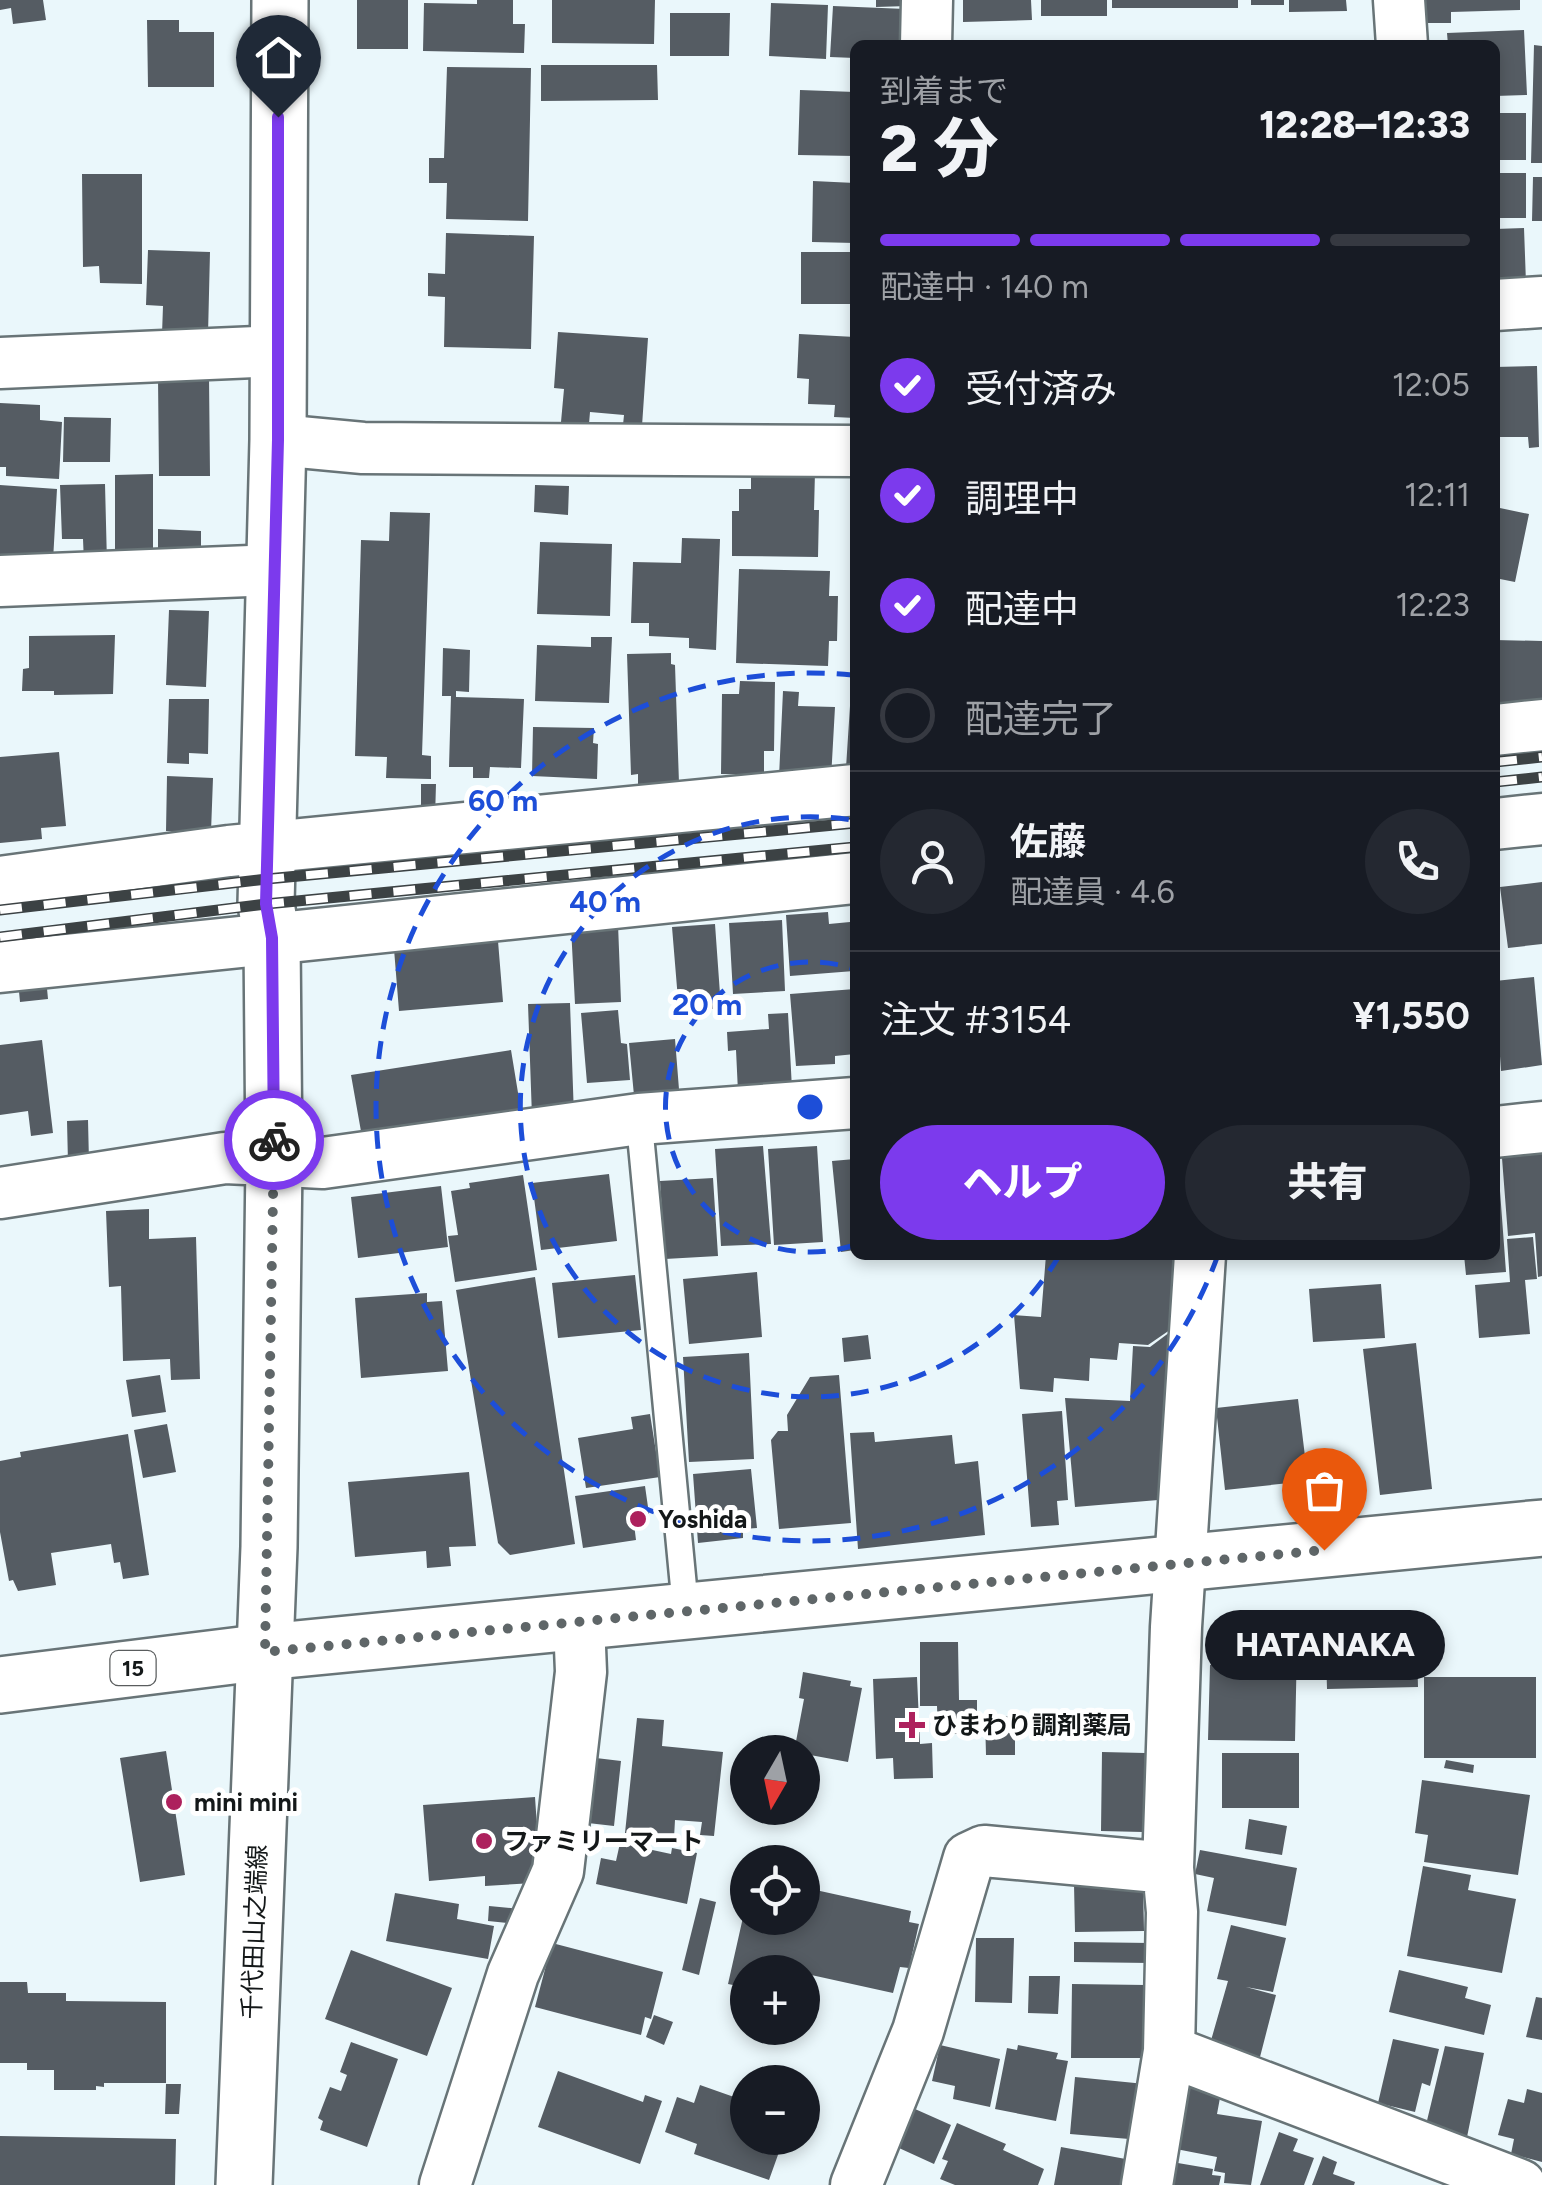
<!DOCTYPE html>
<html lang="ja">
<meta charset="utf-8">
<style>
:root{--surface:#171b24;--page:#242831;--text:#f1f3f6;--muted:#9ea1a6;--line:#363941;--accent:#7c3aed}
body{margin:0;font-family:Figtree,"Noto Sans JP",sans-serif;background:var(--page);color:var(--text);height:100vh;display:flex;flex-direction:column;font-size:38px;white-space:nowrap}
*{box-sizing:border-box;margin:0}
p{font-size:32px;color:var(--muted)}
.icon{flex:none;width:55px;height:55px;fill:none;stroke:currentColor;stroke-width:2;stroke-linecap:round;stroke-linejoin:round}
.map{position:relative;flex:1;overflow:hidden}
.panel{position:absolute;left:850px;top:40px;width:650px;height:1220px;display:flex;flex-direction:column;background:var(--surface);border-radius:15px;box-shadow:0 5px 15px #0003}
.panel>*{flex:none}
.needle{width:65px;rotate:189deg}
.buttons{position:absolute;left:730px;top:1735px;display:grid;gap:20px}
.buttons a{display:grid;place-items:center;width:90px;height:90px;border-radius:50%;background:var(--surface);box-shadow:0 5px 15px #0003;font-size:50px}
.pin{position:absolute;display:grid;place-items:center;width:85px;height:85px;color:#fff;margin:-102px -42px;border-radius:50% 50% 50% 0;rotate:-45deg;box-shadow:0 0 10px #0007}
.pin .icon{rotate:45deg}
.courier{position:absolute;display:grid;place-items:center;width:100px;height:100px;margin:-50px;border:8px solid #7c3aed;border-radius:50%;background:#fff;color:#222;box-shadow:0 2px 12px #0007}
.bubble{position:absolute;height:70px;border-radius:35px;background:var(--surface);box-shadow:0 5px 15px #0003;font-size:32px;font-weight:800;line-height:70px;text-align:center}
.summary em{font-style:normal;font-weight:800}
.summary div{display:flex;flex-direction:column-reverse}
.summary{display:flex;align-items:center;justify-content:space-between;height:170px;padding:0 30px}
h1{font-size:65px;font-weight:800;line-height:75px}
.bar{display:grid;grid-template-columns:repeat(4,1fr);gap:15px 10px;align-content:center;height:120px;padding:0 30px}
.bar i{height:12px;border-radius:8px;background:var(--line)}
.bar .on{background:var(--accent)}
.bar p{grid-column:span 4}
.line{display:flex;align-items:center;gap:25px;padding:0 30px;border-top:2px solid var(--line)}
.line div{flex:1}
.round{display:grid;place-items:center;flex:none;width:105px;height:105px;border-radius:52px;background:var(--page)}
ol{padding:0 30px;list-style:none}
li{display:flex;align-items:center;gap:30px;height:110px}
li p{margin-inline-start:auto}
li .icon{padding:10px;border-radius:50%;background:var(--accent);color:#fff;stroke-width:4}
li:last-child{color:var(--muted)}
li i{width:55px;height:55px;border:5px solid var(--line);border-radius:50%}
.primary-button{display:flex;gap:20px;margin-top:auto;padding:20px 30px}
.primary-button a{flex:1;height:115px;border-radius:60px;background:var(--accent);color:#fff;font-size:40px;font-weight:800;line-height:115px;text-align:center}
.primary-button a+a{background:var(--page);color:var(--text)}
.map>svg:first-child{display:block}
.building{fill:#555c63}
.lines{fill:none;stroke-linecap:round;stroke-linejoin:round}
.lane-casing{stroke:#687477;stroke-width:30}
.street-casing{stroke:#687477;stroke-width:55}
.secondary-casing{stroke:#687477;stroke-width:60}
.primary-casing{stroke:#687477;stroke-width:60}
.lane{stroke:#fff;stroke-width:25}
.street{stroke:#fff;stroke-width:50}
.secondary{stroke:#fff;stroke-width:55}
.primary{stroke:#fff;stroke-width:55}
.rail-casing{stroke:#3c4244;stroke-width:11}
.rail{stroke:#fff;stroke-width:8;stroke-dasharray:22;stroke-linecap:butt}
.done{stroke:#5f6668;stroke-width:10;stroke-dasharray:0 18}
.route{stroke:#7c3aed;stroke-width:12}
.ring{fill:none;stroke:#1d4ed8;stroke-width:5;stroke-dasharray:18 12}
.poi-dot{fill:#ad215d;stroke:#fff;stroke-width:4}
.labels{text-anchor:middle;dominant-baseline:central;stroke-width:10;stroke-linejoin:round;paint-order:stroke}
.shield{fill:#fff;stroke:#5a5d5e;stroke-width:2.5}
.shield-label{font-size:22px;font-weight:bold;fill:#141819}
.poi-label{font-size:25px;font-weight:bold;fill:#141819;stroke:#fff;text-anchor:start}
.street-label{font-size:25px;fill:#141819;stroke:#fff}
.centre{fill:#1d4ed8;stroke:#fff;stroke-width:5}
.ring-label{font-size:30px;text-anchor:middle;font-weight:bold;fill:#1d4ed8;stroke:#fff;stroke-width:10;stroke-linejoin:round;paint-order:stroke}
</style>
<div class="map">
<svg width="1542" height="2185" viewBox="0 0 1542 2185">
<rect width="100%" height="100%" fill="#eaf7fb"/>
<path class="building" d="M0 0H43L46 20 13 24 11 8 0 10Z
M357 0H408V49H357Z
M477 0H513V24H525L524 53 423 51 424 3 477 4Z
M552 0H655L654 44 552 43Z
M876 0H908V6L876 7Z
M963 0H1031L1032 20 963 22Z
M1041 0H1107V16H1041Z
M1112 0H1238V8H1112Z
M1251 0H1284V5H1251Z
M1289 0H1346L1347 11 1289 12Z
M1420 0H1520V10L1451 12V23H1420Z
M771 3 828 5 826 59 769 56Z
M833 6 906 9 905 45H855V58L830 57Z
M670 13H730L729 56H670Z
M147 20H179V32H214V87H148Z
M1524 30 1527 95 1495 96V45H1448L1447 33Z
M1534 45 1542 46V163H1531Z
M541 65H657L658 100 541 101Z
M447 67 531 68 528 221 446 219 447 183H429V158H444Z
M800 90 855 92V156L798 155Z
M1495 113H1526V160H1495Z
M1495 173H1526V218H1495Z
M82 174H142V284L100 283 99 266 83 267Z
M1533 177H1542V221H1532Z
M813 181 855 183V243L812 242Z
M1524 228 1526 283 1495 284V229Z
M446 233 534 236 531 349 444 347 445 297 428 296V273L445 274Z
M148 250 210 252 208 335 162 334 163 306 146 305Z
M801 252H855V304H801Z
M558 332 648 338 642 426 623 425 624 415 590 412 589 424 561 422 564 389 554 388Z
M799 334 855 337V418L834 417 835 405 808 404 809 379 797 378Z
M1537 366 1539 447 1529 448 1528 437H1495V367Z
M158 377H209L210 476H159Z
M0 403 40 405V420L62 422 59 479 6 476V467H0Z
M64 417 111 418 110 462H63Z
M751 471 815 472 814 510H819L818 557 732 556V511H739V489H751Z
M153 474V553H115V475Z
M105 484 107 563H84L83 539H62L60 485Z
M0 485 57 489 53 561 0 566Z
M535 485 569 486 568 515 534 512Z
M1495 507 1529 514 1515 582 1495 578Z
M390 512 430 513 422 755 431 756V779L386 778 387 757 355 756 361 540 389 541Z
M158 529 201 531V553L158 552Z
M682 538 720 539 716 650 689 648V638L649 636V623H631L633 562 681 563Z
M540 542 612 544 610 616 537 614Z
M739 569 830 571 829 596H838L837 641H829L828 666 736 663Z
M169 610 209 611 206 687 166 685Z
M115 635 113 694 54 695V691H22L23 669 29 668V636Z
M591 637H612L609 703 535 701 537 645 591 647Z
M1495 640 1542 641V703H1495Z
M443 648 470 650 469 692 456 691V697L524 699 521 768 490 767 489 778H473V767H449L451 696H442Z
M671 653V664L675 665 679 783 638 784V774L631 775 627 654Z
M740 681 775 682 774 751H764V775L721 774 722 694H739Z
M783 691 799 692 798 706 835 707 831 779 779 777Z
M169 699H209L208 754 189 753V764L167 763Z
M850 706 855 707V769L846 768Z
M533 727 594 728 593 743 598 744 597 779 532 776Z
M59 752 66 826 41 828 42 839 0 843V757Z
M167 776 213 778 211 832 166 831Z
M421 784H436L435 818 421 815Z
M1542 882V944L1508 948 1500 887Z
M828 912 829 924 850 922 854 971 790 976 786 915Z
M782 920 785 991 733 994 729 923Z
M618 924 621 1002 575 1004 571 927Z
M715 924 721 1008 679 1012 672 927Z
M498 941 503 1002 399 1011 394 949Z
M1534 977 1542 1065 1501 1071 1495 981Z
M46 978 48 999 20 1002 18 981Z
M855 989V1054L835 1056V1064L796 1066 790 994Z
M570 1003 574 1116 532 1117 528 1004Z
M618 1010 621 1043 627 1044 630 1080 587 1083 581 1013Z
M788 1013 792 1089 738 1092 736 1050 728 1051 727 1032 769 1029 768 1014Z
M675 1039 680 1102 635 1106 629 1043Z
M42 1040 53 1133 31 1136 28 1111 0 1115V1045Z
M511 1050 521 1111 362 1137 351 1075Z
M88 1120 89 1162 68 1163 67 1121Z
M763 1146 771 1244 721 1246 715 1149Z
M817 1146 823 1242 774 1245 768 1149Z
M1542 1154V1276L1538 1277 1535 1233 1508 1236 1502 1158Z
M855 1159V1250L841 1252 832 1161Z
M609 1174 617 1241 541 1250 532 1183Z
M523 1175 537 1270 455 1282 448 1236 458 1235 451 1191 470 1188 469 1183Z
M713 1178 718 1256 665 1259 660 1181Z
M441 1186 448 1247 358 1258 351 1197Z
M1495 1191H1500L1506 1272 1466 1275 1464 1255H1495Z
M149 1209V1239L196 1237 200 1379 171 1380 170 1359 123 1361 121 1286 109 1287 106 1211Z
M1533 1237 1537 1279 1525 1280 1530 1334 1479 1338 1475 1285 1510 1282 1507 1239Z
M1046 1255H1119L1176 1260 1180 1323 1148 1345 1119 1343 1117 1360 1090 1358 1089 1381 1054 1378 1053 1392 1020 1389 1014 1315 1041 1317Z
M757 1272 762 1337 689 1344 683 1279Z
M635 1275 641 1330 558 1338 552 1283Z
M535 1277 575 1544 510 1555 498 1543 456 1290Z
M1381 1284 1385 1338 1313 1342 1309 1289Z
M427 1293V1302L442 1301 448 1371 361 1378 355 1298Z
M1174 1329 1170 1499 1075 1507 1065 1398 1130 1401 1133 1346 1150 1347Z
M868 1335 871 1359 844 1362 842 1338Z
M1416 1343 1432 1489 1380 1495 1363 1349Z
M749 1353 754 1459 689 1462 683 1357Z
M160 1375 166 1412 132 1417 126 1380Z
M839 1375 851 1523 779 1529 771 1440 778 1431H788L787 1415 810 1377Z
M1298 1399 1308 1481 1225 1490 1216 1408Z
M1062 1411 1068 1500 1057 1501 1059 1525 1031 1527 1022 1414Z
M650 1414 660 1477 586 1488 578 1438 633 1429 631 1417Z
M167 1424 176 1472 143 1478 134 1430Z
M874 1432 875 1442 952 1435 955 1464 978 1461 985 1535 858 1549 850 1433Z
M128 1434 149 1575 123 1579 120 1562 114 1563 111 1544 51 1553 56 1585 18 1591 13 1580 9 1581 0 1532V1461L21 1457 20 1452Z
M751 1469 757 1528 743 1529V1538L698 1543 693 1474Z
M469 1472 476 1546 449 1547 451 1566 427 1568 426 1551 355 1557 348 1482Z
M645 1486 649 1514 633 1516 636 1540 583 1548 575 1496Z
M1416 1616 1418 1687 1327 1689 1325 1618Z
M920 1642H958L959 1700H977V1734H938L937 1706H920Z
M1272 1642 1297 1643 1295 1741 1208 1740 1210 1665 1252 1666V1670L1272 1671Z
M803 1672 851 1681 850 1686 862 1688 848 1762 794 1752 804 1699 799 1698Z
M917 1677 920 1744 932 1743 933 1778 894 1779 893 1758 876 1759 873 1679Z
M1424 1677H1536V1758H1424Z
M1015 1716V1755H986L985 1717Z
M637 1718 664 1720 662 1746 723 1752 714 1836 700 1835 702 1822 675 1820 674 1838 625 1833Z
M166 1751 185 1875 140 1882 120 1758Z
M1102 1752 1145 1753 1143 1832 1101 1831Z
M1222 1753H1299V1808H1222Z
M596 1758 621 1761 614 1826 588 1823Z
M1446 1760 1474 1765 1473 1773 1444 1768Z
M1422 1780 1530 1795 1518 1875 1424 1862 1428 1835 1415 1833Z
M535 1797 540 1871 534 1883 485 1886V1876L429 1881 423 1805Z
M1249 1819 1287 1826 1282 1855 1245 1849Z
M620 1843 671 1854 672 1848 697 1853 687 1904 596 1884 601 1858 616 1861Z
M1200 1850 1297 1868 1286 1926 1207 1911 1214 1878 1195 1874Z
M758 1851 802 1861V1862H755Z
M1423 1866 1471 1875 1468 1890 1516 1899 1502 1973 1407 1956Z
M1074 1884H1143L1144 1931 1075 1932Z
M802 1887 911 1911 909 1922 919 1924 909 1968 900 1967 893 1993 784 1969 783 1972H748V1988L728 1984 746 1904 748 1918H802Z
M395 1893 459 1904 457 1919 494 1926 488 1959 386 1941Z
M700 1898 716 1902 699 1975 682 1970Z
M489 1906 520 1909 518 1924 488 1921Z
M1231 1925 1286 1938 1273 1992 1246 1987 1276 1995 1260 2057 1210 2044 1228 1981 1217 1979Z
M976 1938H1014L1012 2003 975 2002Z
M1074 1942 1151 1943 1150 1963 1074 1962Z
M552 1943 663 1972 651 2019 645 2017 641 2035 535 2007Z
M351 1950 452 1988 427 2056 325 2019Z
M1399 1970 1468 1987 1465 1998 1491 2005 1484 2035 1389 2012Z
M1029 1976H1060L1058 2014 1028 2013Z
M0 1982H27L28 1993H66V2001L166 2002V2083H104V2087L96 2086V2090H54V2070H27V2063H0Z
M802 1984 812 1986 807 2010 802 2009Z
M1072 1984 1146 1985 1145 2058H1071Z
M1536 1997 1542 1998V2040L1526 2037Z
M654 2015 673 2022 664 2045 646 2037Z
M1393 2039 1439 2049 1430 2086 1422 2083 1415 2112 1378 2103Z
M351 2042 398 2059 367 2147 320 2130 323 2121 318 2118 330 2087 341 2091 347 2075 340 2072Z
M940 2045 1000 2059 990 2107 953 2099 955 2086 932 2081Z
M1018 2045 1058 2053 1056 2059 1068 2061 1056 2121 995 2109 1007 2048 1017 2050Z
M1445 2046 1484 2053 1466 2142 1424 2133Z
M558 2071 643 2102 645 2095 662 2101 640 2164 538 2127Z
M1075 2077 1145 2084 1141 2140 1070 2134Z
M1187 2082 1222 2087 1217 2114 1262 2121 1251 2185 1224 2183 1225 2173 1214 2171 1217 2157 1176 2149Z
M166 2084H181L179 2114H165Z
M700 2085 734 2097 736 2091 748 2095V2138H784L769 2180 694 2154 697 2144 665 2132 677 2097 694 2103Z
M1527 2089 1542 2093V2162L1511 2154 1514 2139 1498 2135 1508 2099 1524 2103Z
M915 2109 951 2125 934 2164 899 2148Z
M957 2123 1006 2144 1003 2150 1044 2169 1038 2185H955L940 2179 948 2161 942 2159Z
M1279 2132 1298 2139 1293 2151 1314 2158 1304 2185H1260Z
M0 2136 176 2139 175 2185H0Z
M1061 2147 1131 2160 1126 2185H1054Z
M1323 2156 1337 2162 1333 2174 1355 2182 1354 2185H1312Z
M1172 2162 1213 2169 1212 2175 1221 2176 1219 2185H1168Z"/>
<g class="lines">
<g class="lane-casing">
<path id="lane" d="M639 1119 686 1613"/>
</g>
<g class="street-casing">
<path id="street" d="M1399 0 1402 45
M926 45 927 0
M1495 305 1542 302
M0 363 277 351
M278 440 363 448 855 451
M0 581 275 570
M1495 730 1542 725
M1495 824 1542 819
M0 882 229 851 855 790
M0 967 855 878
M1495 1132 1542 1127
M0 1193 225 1158 323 1163 639 1119 855 1103
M1169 2051 1520 2185
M445 2185 513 1974 558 1871 581 1672 579 1623
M856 2185 918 2031 969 1858 984 1851 1168 1868
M1147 2185 1169 2051 1172 1912 1168 1868 1176 1627 1200 1255"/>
</g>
<g class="secondary-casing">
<path id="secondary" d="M244 2185 269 1547 274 1162 272 939 266 904 278 440 280 0"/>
</g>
<g class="primary-casing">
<path id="primary" d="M0 1685 265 1652 1542 1528"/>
</g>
<use href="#lane" class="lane"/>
<use href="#street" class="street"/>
<use href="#secondary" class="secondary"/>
<use href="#primary" class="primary"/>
<g class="rail-casing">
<path id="rail" d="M1495 762 1542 757
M1495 782 1542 777
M0 910 267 879 855 823
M0 937 266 904 855 847"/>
</g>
<use href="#rail" class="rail"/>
</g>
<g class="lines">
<path class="done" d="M274 1140 265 1652 1324 1550"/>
<path class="route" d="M274 1140 272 938 266 904 278 440V117"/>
</g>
<g class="ring">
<path d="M855 1245A145 145 0 1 1 855 969"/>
<path d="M1059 1256A290 290 0 1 1 853 820"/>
<path d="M1218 1255A434 434 0 1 1 852 675"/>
</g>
<g class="poi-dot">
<circle cx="638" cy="1519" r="10"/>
<path d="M907 1710h10v10h10v10h-10v10h-10v-10h-10v-10h10z"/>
<circle cx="174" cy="1802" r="10"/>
<circle cx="484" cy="1841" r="10"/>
</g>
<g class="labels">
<rect class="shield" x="110.5" y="1651" width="45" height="34" rx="8"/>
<g class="shield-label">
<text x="133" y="1668">15</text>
</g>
<g class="poi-label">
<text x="658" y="1519">Yoshida</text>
<text x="932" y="1725">ひまわり調剤薬局</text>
<text x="194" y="1802">mini mini</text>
<text x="504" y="1841">ファミリーマート</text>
</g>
<g class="street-label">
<text transform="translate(254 1932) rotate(-88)">千代田山之端線</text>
</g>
</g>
<circle cx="810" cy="1107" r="15" class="centre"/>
<g class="ring-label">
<text x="503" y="811">60 m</text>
<text x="605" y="912">40 m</text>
<text x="707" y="1015">20 m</text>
</g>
</svg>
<div class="buttons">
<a><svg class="needle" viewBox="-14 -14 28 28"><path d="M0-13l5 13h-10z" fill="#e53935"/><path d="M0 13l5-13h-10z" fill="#9ea1a6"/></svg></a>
<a><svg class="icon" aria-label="locate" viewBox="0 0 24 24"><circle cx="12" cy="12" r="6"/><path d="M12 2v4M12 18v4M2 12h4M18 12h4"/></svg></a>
<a>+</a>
<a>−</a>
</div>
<div class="pin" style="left:1324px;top:1550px;background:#ea580c"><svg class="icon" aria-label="bag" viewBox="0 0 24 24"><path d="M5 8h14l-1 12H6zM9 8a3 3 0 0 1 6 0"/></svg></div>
<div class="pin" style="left:278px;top:117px;background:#1f2937"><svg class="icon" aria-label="home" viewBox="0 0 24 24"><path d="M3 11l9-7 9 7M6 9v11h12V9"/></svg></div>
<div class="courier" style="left:274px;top:1140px"><svg class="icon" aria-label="bike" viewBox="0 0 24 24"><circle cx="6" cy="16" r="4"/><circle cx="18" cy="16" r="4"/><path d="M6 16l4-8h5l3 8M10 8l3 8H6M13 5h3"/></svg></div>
<div class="bubble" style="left:1205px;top:1610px;width:240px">HATANAKA</div>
<section class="panel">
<div class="summary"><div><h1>2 分</h1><p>到着まで</p></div><em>12:28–12:33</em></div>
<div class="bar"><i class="on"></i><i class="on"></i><i class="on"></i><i></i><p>配達中 · 140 m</p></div>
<ol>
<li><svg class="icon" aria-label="check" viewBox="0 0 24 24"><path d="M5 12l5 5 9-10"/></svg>受付済み<p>12:05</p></li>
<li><svg class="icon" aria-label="check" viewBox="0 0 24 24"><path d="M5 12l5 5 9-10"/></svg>調理中<p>12:11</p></li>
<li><svg class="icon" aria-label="check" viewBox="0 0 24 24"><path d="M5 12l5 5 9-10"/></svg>配達中<p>12:23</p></li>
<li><i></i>配達完了</li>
</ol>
<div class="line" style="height:180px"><a class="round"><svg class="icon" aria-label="person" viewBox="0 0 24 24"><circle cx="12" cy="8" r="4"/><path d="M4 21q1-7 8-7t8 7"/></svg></a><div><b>佐藤</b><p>配達員 · 4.6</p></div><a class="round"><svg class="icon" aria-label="phone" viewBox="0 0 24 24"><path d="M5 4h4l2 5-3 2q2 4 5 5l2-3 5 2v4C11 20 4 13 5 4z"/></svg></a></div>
<div class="line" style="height:130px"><div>注文 #3154</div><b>¥1,550</b></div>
<div class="primary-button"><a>ヘルプ</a><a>共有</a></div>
</section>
</div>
